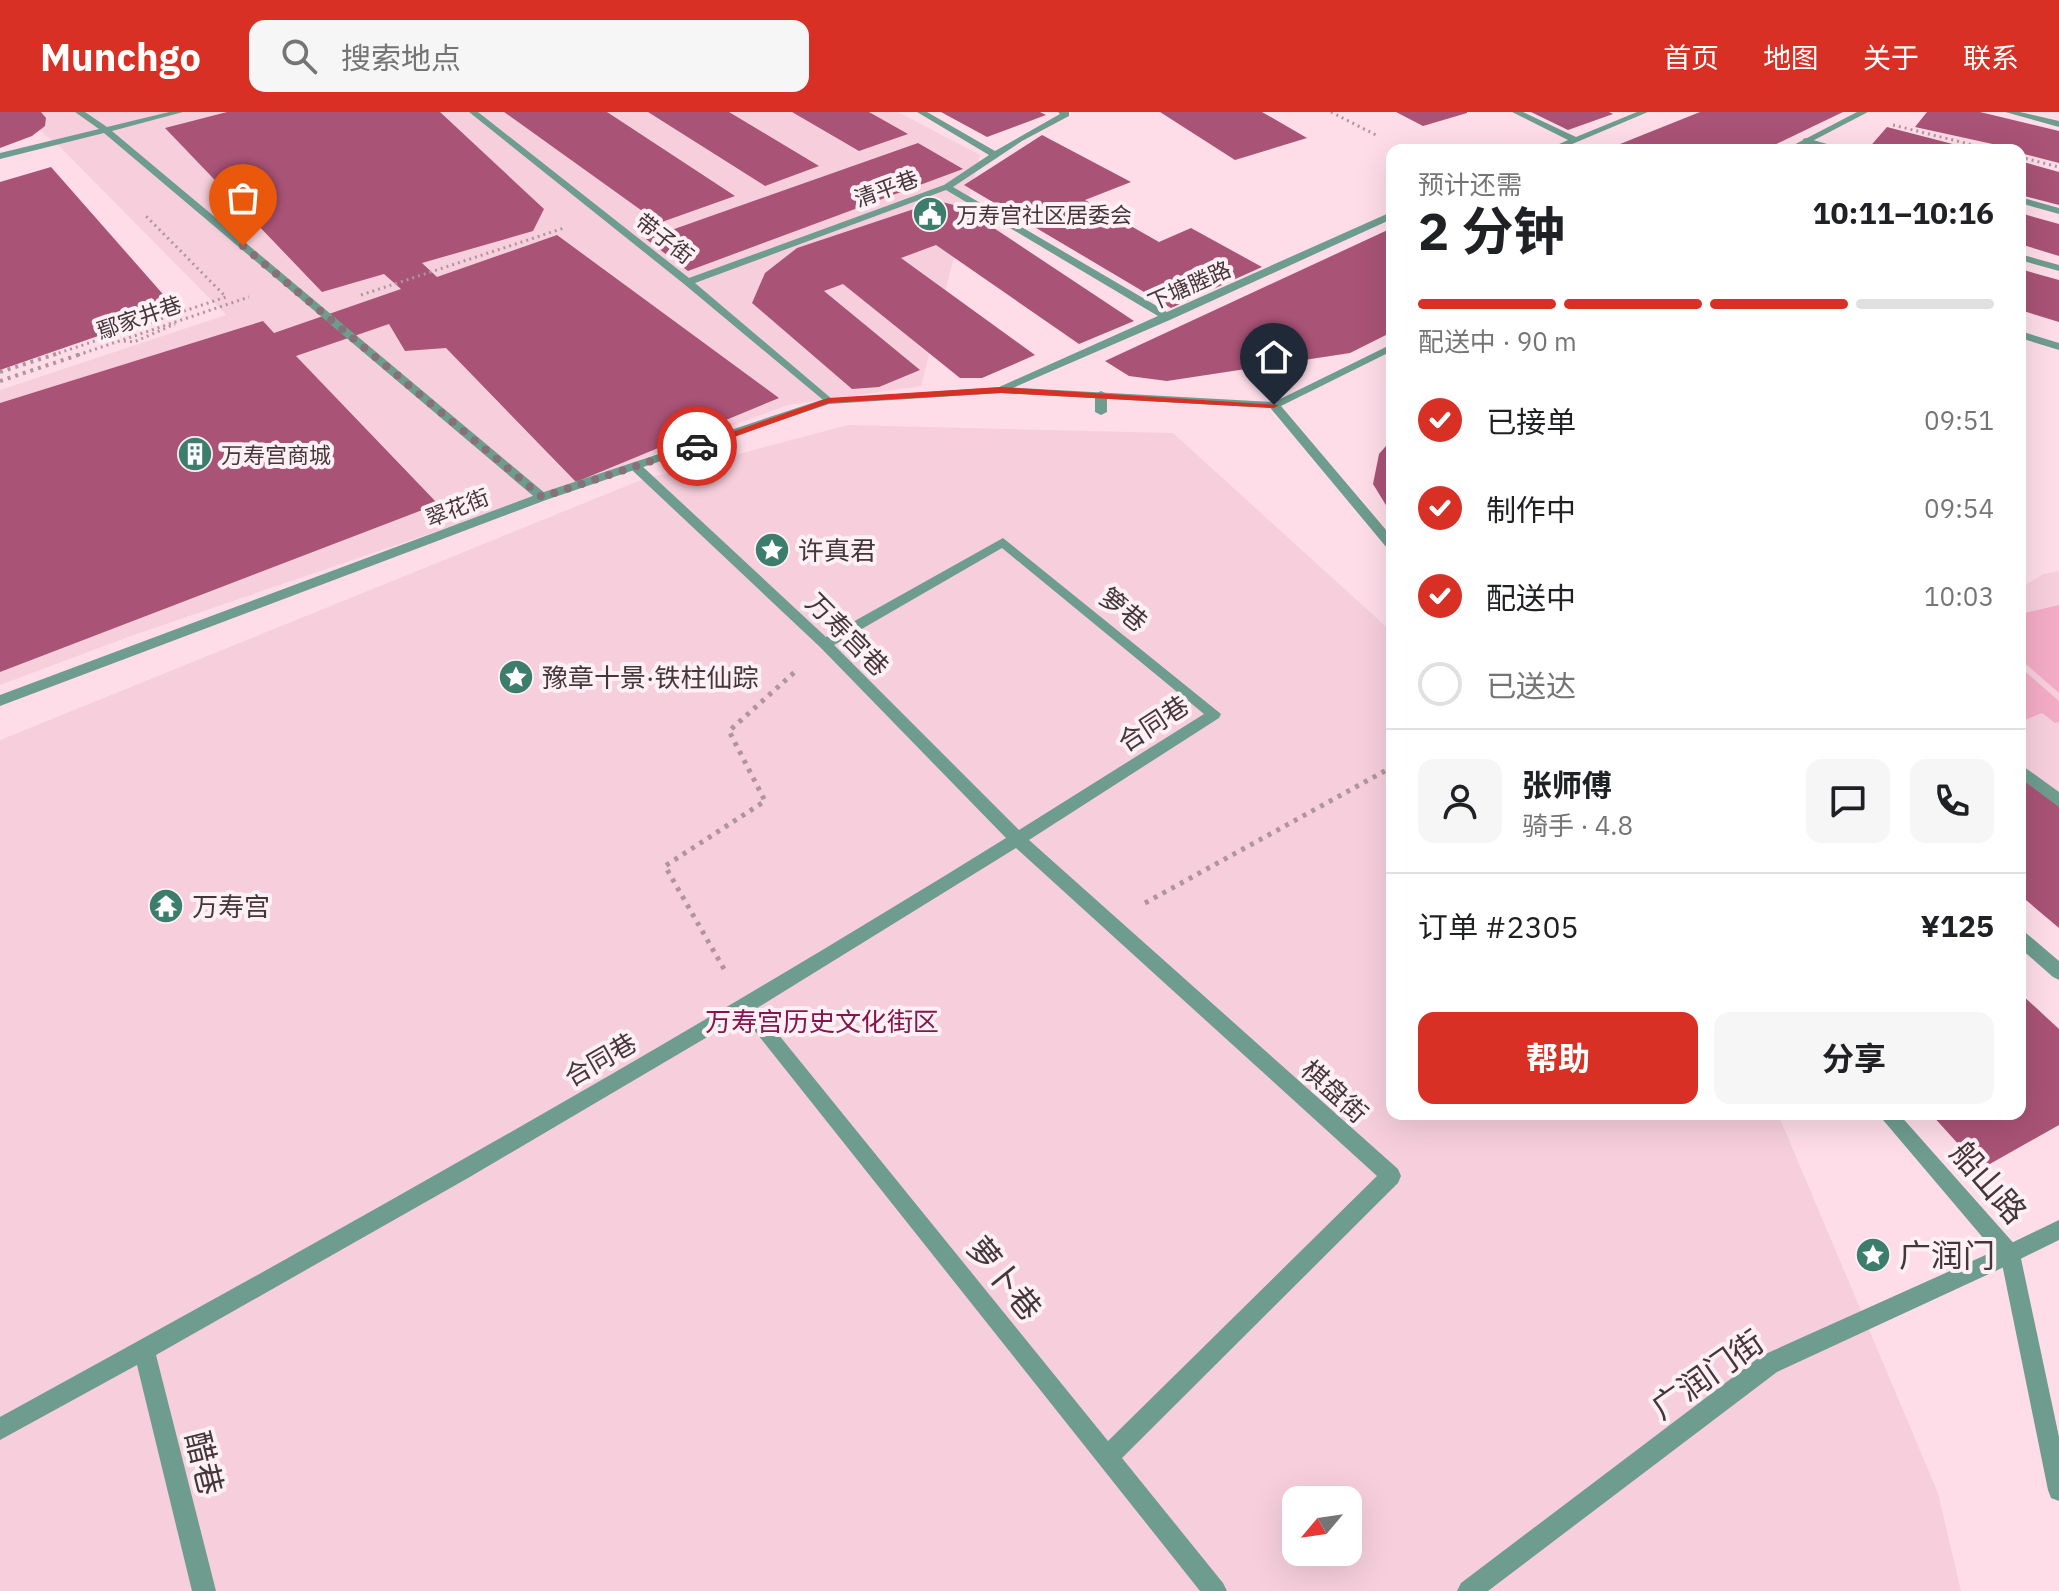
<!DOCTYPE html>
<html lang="zh">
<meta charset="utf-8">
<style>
:root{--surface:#fff;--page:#f6f6f6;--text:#202124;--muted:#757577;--line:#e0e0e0;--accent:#d93025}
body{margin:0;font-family:"IBM Plex Sans","Noto Sans SC",sans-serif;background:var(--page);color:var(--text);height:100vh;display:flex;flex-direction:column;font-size:30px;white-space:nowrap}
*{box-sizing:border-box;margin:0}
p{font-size:26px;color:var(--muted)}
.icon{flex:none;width:44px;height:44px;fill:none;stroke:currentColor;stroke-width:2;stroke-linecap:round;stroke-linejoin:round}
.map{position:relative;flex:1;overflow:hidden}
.drawer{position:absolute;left:1386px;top:32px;width:640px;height:976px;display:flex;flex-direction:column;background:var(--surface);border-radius:16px;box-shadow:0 8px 32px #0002}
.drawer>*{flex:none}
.needle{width:52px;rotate:241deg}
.buttons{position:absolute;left:1282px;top:1374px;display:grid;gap:16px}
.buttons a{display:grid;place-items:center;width:80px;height:80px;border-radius:16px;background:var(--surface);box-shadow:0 8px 32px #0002;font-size:40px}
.pin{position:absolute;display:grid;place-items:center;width:68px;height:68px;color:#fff;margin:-82px -34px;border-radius:50% 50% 50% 0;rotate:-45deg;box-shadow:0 0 8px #0007}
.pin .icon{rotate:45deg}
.courier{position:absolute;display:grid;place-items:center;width:80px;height:80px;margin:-40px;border:6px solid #d93025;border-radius:50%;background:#fff;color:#222;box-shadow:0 2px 10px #0007}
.head em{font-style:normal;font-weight:700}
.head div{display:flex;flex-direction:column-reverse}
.head{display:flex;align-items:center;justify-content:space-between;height:136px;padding:0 32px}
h1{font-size:52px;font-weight:700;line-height:60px}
.bar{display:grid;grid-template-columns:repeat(4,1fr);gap:12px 8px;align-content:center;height:96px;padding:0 32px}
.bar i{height:10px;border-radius:6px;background:var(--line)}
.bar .current{background:var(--accent)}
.bar p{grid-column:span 4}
.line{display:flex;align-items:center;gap:20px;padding:0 32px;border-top:2px solid var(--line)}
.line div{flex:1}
.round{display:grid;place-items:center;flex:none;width:84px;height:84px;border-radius:16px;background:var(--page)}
ol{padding:0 32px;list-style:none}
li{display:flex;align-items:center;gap:24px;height:88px}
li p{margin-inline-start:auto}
li .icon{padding:8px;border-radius:50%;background:var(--accent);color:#fff;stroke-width:4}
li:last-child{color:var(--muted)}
li i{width:44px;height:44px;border:4px solid var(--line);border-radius:50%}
.action{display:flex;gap:16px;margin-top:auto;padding:16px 32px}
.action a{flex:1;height:92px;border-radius:16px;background:var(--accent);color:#fff;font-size:32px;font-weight:700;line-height:92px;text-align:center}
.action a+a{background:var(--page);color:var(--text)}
header{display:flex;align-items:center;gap:48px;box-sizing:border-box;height:112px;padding:0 40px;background:var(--accent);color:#fff}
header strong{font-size:38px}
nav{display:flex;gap:44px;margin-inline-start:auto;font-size:28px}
.search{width:560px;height:72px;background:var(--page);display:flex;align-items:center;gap:20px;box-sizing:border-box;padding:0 28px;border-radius:16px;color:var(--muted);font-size:30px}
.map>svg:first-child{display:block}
.built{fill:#f7cfdc;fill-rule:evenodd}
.green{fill:#f4acc6}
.building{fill:#a95376}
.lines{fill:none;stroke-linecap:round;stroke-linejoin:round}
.path-far2{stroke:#af969e;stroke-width:3;stroke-dasharray:2 4;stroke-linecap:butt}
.path-far1{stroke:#af969e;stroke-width:4;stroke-dasharray:3 5;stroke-linecap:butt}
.path{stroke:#af969e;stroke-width:5;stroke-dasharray:4 6;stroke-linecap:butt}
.service{fill:#6e9c8e;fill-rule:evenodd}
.pedestrian{fill:#6e9c8e;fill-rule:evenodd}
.minor{fill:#6e9c8e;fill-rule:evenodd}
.tertiary{fill:#6e9c8e;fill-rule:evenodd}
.route{fill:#d93025}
.done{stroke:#857178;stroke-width:8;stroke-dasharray:0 14.4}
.labels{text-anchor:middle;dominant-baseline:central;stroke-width:8;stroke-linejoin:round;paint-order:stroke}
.far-street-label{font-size:22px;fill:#44373b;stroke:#fef0f4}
.far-poi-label{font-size:22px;fill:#44373b;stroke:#fef0f4;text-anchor:start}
.poi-label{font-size:26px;fill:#44373b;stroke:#fef0f4;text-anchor:start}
.street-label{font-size:26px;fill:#44373b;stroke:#fef0f4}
.park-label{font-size:26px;fill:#83164d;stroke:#fef0f4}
.near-street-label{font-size:32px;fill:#44373b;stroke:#fef0f4}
.near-poi-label{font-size:32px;fill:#44373b;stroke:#fef0f4;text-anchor:start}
</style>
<header>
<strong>Munchgo</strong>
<div class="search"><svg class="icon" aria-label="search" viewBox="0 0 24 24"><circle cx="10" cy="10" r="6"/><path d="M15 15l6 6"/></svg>搜索地点</div>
<nav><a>首页</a><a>地图</a><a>关于</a><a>联系</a></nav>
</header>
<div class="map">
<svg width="2059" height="1479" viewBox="0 0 2059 1479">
<rect width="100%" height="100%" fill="#fedde8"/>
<path class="built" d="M17 0H898L980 43 921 274 788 293 566 375 131 524 0 573V278L226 203 60 35Z
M848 313 1173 321 1381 510 1392 523V1002H1778L1938 1381 1961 1479H0V628L641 368ZM1296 1388H1348V1440H1296Z
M2059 459V683L2020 651V476L2044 462Z"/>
<path class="green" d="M2059 493V581L2020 547V502Z
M2020 555 2059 589V610L2055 611 2042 601 2020 610Z"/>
<path class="building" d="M0 0H41L46 6 45 14 32 24 0 36Z
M227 0H440L544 97 533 119 422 151 437 165 557 123 779 286 576 370 446 236 405 239 389 212 296 244 438 392 0 560V291L263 209 274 221 401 177 384 162 322 180 165 16Z
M504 0H607L735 84 659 111Z
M648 0H729L819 54 765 74Z
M792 0H869L908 22 859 39Z
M941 0H1040L1046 3 987 25Z
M1160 0H1262L1307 26 1235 48Z
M1396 0H1467V1L1423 14Z
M1531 0H1609L1613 2 1568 18Z
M1700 0H1843L1764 38H1605Z
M1927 0H1980L2059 19V51L2020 41V38L1915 15Z
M1887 15 1972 37V38H1867Z
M1042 23 1131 70 1085 88 1159 130 1191 116 1262 155 1171 196 964 73Z
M918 31 963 57 688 159 646 127Z
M2020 49 2059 60V93L2020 83Z
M51 55 176 197 0 258V70Z
M938 89 962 95 1134 209 1079 232 936 133 901 146 1035 243 982 266H960L843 172 824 179 920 258 879 275 852 277 752 191 765 161 797 136Z
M2020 101 2059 112V144L2020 132Z
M1392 116V220L1350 241 1167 269 1129 264 1105 249Z
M2020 157 2059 168V210L2020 198Z
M1392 327V403L1373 372 1379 342Z
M2020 664 2059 694V816L2020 783Z
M2020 881 2059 917V1013L1981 1057 1931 1002H2020Z"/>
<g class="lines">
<path class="path-far2" d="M1331 0 1376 23
M1893 13 1993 38
M2020 45 2059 55
M361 183 564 116
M124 229 134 230 175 212
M53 243 226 185 144 102
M78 243 249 185"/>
<path class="path-far1" d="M0 260 59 241
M0 269 84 241"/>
<path class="path" d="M1145 791 1392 655
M724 857 665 754 765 689 729 619 798 557"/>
<path class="service" d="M75 0H85L107 15 169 0H183L112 19 546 382V388H538L104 21 0 47V41L99 17Z
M469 0H478L689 166 944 73 989 43 917 0H927L995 39 1060 2 1058 0H1069V4L1022 29 953 75 1167 200 1389 101 1392 100V107L1172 207 1001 281 997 280V276L1158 204 946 78 695 171 832 287V291L828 292 684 172Z
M1512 0H1523L1576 25 1637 0H1648L1558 38H1546L1568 28Z
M2005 0H2020L2059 9V15Z
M1806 26 1841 36 1842 38H1828L1803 31V27Z
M2020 85 2059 96V102L2020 91Z
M2020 142 2059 153V159L2020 148Z
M2020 219 2059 231V238L2020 226Z
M2020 652 2059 680V695L2020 666Z
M2020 819 2026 821 2059 849V868L2053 865 2020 836Z
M2059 1108V1128L2010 1152 2003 1149 2000 1142 2003 1135Z"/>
<path class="pedestrian" d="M1101 279 1107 282V300L1101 303 1095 300V282Z
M637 352 641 353 826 525 1003 426 1221 602 1219 606 1029 728 1398 1057 1401 1064 1398 1071 1122 1346 1223 1471 1227 1479H1200L743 904 468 1066 156 1243 216 1479H192L137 1253 0 1328V1305C340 1119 677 930 1006 726L820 535 633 359 631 356ZM1002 436 1204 602 1019 718 834 533ZM1016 736 1377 1064 1108 1329 757 896Z
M2010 1132 2017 1135 2020 1142 2017 1149 1777 1260 1488 1479H1457L1461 1471 1761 1244Z"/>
<path class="minor" d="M1001 275 1274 290 1280 293 1274 296 1001 281 829 292 546 388 0 594V583L538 382 824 287Z"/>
<path class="tertiary" d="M1857 0H1868L1795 38H1784Z
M1392 232V239L1281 294 1392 425V437L1387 436 1268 293Z
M1878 1002H1899L2017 1135 2020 1142 2059 1325V1389L2051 1386 2048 1378 2001 1147Z"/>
</g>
<path class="route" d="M1001 275 1279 293 1274 296 1001 281 829 291 701 337 693 334 828 286Z"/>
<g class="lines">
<path class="done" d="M243 134 542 385 697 334"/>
</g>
<defs>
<g id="civic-disc" transform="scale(1.8)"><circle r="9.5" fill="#3c7d6c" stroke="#fef0f4"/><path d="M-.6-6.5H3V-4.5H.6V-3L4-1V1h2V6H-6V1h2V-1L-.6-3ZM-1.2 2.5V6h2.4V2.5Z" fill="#fff"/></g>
<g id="building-disc" transform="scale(1.8)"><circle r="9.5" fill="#3c7d6c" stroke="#fef0f4"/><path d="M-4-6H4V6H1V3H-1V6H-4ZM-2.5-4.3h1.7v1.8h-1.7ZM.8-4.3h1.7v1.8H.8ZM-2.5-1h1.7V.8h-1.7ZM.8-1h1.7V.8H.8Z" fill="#fff"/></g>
<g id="sight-disc" transform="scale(1.8)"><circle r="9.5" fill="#3c7d6c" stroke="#fef0f4"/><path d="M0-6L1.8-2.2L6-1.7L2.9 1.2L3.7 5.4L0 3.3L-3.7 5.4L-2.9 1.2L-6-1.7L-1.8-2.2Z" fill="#fff"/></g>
<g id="temple-disc" transform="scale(1.8)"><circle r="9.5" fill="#3c7d6c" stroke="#fef0f4"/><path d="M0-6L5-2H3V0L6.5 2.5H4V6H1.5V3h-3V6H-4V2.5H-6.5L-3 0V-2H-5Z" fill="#fff"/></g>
</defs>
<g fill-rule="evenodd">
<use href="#civic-disc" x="930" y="102"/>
<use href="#building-disc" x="195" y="342"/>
<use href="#sight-disc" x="772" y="438"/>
<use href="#sight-disc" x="516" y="565"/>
<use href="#temple-disc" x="166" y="794"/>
<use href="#sight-disc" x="1873" y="1143"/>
</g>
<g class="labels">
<g class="far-street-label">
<text transform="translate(886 76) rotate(-20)">清平巷</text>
<text transform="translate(665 126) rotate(38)">带子街</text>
<text transform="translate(1189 173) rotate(-24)">下塘塍路</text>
<text transform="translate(139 205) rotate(-19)">鄢家井巷</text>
<text transform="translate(457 395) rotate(-21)">翠花街</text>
</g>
<g class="far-poi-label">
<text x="956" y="102">万寿宫社区居委会</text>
<text x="221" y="342">万寿宫商城</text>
</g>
<g class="poi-label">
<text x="798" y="438">许真君</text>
<text x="542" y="565">豫章十景·铁柱仙踪</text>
<text x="192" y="794">万寿宫</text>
</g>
<g class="street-label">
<text transform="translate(1124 497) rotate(39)">箩巷</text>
<text transform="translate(848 522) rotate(45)">万寿宫巷</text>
<text transform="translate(1153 611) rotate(-33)">合同巷</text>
<text transform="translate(600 947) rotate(-30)">合同巷</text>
<text transform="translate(1335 979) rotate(42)">棋盘街</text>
</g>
<g class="park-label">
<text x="822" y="909">万寿宫历史文化街区</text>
</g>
<g class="near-street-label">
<text transform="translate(1989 1070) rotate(49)">船山路</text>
<text transform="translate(1005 1166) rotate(51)">萝卜巷</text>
<text transform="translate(1707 1262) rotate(-35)">广润门街</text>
<text transform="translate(205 1351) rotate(76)">醋巷</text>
</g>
<g class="near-poi-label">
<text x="1899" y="1143">广润门</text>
</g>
</g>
</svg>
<div class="buttons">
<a><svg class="needle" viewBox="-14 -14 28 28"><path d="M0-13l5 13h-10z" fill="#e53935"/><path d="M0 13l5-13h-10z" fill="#757577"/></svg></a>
</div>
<div class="pin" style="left:243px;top:134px;background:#ea580c"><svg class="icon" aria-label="bag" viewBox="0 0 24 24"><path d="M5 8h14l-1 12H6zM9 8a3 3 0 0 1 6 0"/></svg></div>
<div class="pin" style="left:1274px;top:293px;background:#1f2937"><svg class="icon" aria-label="home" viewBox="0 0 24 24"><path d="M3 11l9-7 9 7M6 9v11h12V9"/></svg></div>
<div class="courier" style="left:697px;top:334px"><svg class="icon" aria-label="car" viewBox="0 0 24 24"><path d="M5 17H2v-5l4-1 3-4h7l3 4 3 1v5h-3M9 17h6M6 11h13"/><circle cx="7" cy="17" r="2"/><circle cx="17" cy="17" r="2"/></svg></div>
<section class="drawer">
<div class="head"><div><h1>2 分钟</h1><p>预计还需</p></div><em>10:11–10:16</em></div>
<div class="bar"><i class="current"></i><i class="current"></i><i class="current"></i><i></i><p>配送中 · 90 m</p></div>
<ol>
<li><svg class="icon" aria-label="check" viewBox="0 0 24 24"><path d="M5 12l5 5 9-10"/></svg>已接单<p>09:51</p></li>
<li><svg class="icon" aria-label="check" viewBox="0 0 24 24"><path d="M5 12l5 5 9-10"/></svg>制作中<p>09:54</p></li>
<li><svg class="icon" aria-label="check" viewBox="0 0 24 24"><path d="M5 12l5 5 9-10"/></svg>配送中<p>10:03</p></li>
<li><i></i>已送达</li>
</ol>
<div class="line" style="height:144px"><a class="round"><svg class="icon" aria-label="person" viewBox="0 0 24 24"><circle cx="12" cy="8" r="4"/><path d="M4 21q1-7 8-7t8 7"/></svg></a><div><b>张师傅</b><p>骑手 · 4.8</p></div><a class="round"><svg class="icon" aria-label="chat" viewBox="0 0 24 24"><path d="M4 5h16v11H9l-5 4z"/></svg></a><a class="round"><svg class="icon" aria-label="phone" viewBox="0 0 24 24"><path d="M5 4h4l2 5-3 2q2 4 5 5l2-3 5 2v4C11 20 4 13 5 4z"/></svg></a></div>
<div class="line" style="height:104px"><div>订单 #2305</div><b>¥125</b></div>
<div class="action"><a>帮助</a><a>分享</a></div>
</section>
</div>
